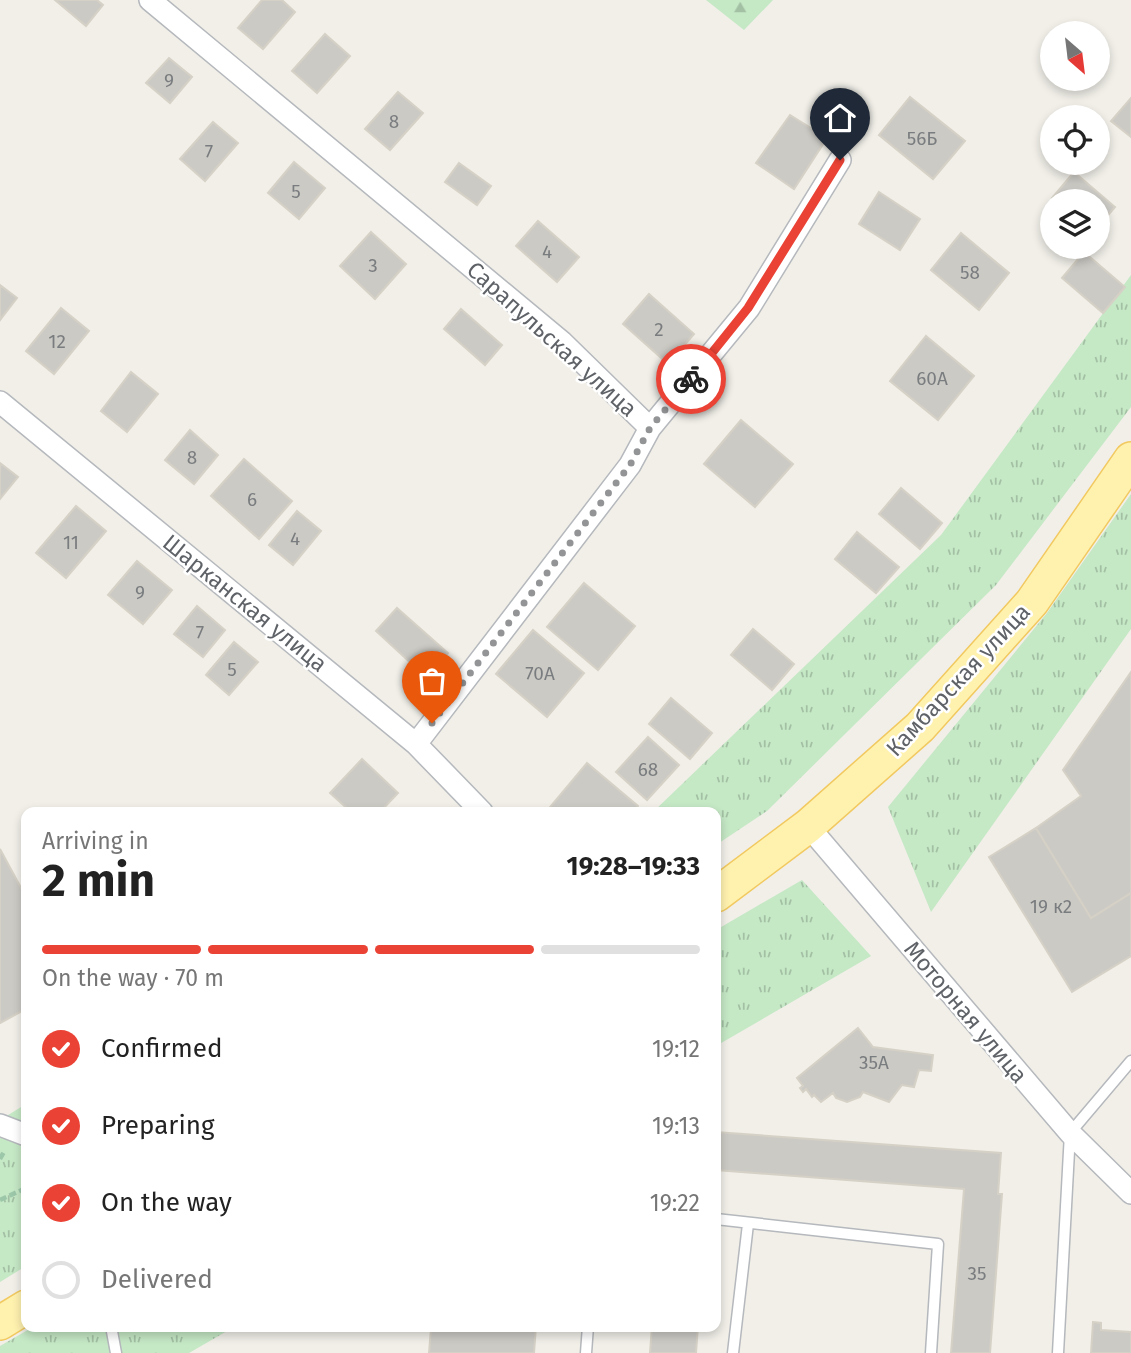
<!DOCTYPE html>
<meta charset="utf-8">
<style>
:root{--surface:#fff;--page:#f2f2f2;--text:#222;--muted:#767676;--line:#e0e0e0;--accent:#ea4335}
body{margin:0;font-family:"Fira Sans",sans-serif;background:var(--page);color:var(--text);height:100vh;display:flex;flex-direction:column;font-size:26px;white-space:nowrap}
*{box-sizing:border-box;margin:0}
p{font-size:23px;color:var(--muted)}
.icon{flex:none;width:38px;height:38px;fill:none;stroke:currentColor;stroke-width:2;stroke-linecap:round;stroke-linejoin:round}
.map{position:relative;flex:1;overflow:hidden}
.details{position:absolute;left:21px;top:807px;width:700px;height:525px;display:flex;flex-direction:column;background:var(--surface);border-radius:14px;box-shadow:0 4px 10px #0003}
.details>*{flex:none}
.needle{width:46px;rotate:152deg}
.buttons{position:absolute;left:1040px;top:21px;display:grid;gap:14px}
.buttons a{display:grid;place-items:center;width:70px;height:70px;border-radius:50%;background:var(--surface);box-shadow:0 4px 10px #0003;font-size:35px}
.pin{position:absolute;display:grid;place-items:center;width:60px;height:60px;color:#fff;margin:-72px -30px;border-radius:50% 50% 50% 0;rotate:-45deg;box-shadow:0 0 7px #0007}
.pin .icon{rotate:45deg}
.courier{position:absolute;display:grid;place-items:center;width:70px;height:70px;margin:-35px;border:5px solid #ea4335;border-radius:50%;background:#fff;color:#222;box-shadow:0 2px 9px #0007}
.overview em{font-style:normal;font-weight:700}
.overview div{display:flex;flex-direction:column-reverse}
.overview{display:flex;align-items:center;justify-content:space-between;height:119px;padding:0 21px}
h1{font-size:46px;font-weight:700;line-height:52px}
.bar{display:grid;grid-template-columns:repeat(4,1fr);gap:10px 7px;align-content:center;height:84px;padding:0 21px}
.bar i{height:9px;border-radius:5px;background:var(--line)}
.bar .on{background:var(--accent)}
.bar p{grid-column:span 4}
ol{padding:0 21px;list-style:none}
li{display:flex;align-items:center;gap:21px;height:77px}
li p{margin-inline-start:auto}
li .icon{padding:7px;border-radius:50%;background:var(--accent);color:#fff;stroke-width:4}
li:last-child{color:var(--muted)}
li i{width:38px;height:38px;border:4px solid var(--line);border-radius:50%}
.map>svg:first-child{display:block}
.grass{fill:url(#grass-tufts)}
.forest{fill:url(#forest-firs)}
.building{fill:#cccac5;stroke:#d6d1c6;stroke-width:2}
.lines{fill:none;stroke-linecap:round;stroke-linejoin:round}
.lane-casing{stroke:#b5b8bc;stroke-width:13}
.street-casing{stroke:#b5b8bc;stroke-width:24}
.primary-casing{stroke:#f2c960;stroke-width:36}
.path{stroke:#9cc7a9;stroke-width:4.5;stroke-dasharray:7 3.5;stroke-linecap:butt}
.lane{stroke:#fff;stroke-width:10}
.street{stroke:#fff;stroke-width:21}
.primary{stroke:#fff2af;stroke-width:33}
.done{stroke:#929495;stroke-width:7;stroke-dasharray:0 12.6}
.route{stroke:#ea4335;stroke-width:9}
.labels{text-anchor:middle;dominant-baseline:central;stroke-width:5;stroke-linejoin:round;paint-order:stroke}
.number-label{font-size:19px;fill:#7a7d7f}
.street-label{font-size:23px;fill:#5f6368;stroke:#fff}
</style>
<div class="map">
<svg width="1131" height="1353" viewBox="0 0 1131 1353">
<defs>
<pattern id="grass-tufts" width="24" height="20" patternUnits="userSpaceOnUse" patternTransform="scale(1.75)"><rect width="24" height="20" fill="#c5e8c5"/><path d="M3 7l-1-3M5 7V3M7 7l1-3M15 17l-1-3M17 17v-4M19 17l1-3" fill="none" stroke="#a3c0a4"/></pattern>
<pattern id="forest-firs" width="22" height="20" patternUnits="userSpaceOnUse" patternTransform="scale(1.75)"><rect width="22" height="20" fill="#c5e8c5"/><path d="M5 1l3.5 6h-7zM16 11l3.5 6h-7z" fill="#a3c0a4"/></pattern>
</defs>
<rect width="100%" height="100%" fill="#f1efe8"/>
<path class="grass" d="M1131 275V407L996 585 767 811 716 845V812H653L941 535Z
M1131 494V629L931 912 888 807 1047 613Z
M802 880 871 956 716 1046V930Z
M26 1104V1266L0 1282V1120Z
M33 1327H234L189 1353H0V1346Z"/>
<path class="forest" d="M706 0H773L744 30Z"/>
<path class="building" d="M55 0H97L103 5 86 26Z
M262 0H282L295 12 263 49 238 28Z
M325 34 350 56 317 93 292 71Z
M169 58 192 77 170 103 146 83Z
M398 92 423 113 390 150 365 129Z
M910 97 965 141 933 179 879 135Z
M1131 98V137L1111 121Z
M790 115 827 138 794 189 756 163Z
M213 122 238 143 205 181 180 159Z
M294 162 325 188 299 219 268 193Z
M459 163 491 186 477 205 445 182Z
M1074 172 1115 207 1097 228V201H1056L1052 198Z
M879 192 920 219 900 250 859 224Z
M538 221 579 257 557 282 516 246Z
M371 232 406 264 375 299 340 266Z
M961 233 1009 273 979 310 931 270Z
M1084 252 1125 287 1103 313 1062 278Z
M0 285 17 298 0 320Z
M649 294 694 334 668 364 623 324Z
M61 308 89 331 54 374 26 351Z
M461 309 502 345 485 365 444 329Z
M926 336 974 376 938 420 890 381Z
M131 372 158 394 127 432 101 411Z
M741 420 793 464 755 507 704 464Z
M190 430 218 455 194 484 165 460Z
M244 459 292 501 259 539 211 496Z
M0 463 18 477 0 499Z
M901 488 942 523 920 549 879 514Z
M76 506 106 531 66 578 36 553Z
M297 511 321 531 293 565 269 545Z
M857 532 899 567 876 593 835 559Z
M137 561 172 590 143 624 108 595Z
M584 583 635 626 598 670 547 627Z
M197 606 225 630 203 657 174 634Z
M397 608 448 653 426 677 376 631Z
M753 629 794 664 772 690 731 655Z
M533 630 584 673 547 717 496 674Z
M234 642 258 662 229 695 206 675Z
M1131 672V893L1091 918 1036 828 1081 796 1063 770Z
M671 698 712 733 690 759 649 724Z
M648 737 679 765 647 800 616 772Z
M362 759 398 793 380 812H351L330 793Z
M587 763 638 806 634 812H556L550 807Z
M1036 828 1091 918 1131 893V956L1072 992 989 857Z
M0 849 26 897V1009L0 1023Z
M858 1028 873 1047 933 1055 931 1071 919 1070 914 1087 902 1085 889 1102 863 1092 860 1097 847 1102 836 1098 833 1093 821 1102 814 1095 812 1097 806 1089 803 1092 800 1088 803 1086 797 1078Z
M716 1132 1001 1153 998 1194H1002L990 1353H951L964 1189 716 1170Z
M1093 1322 1101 1323V1330L1131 1332V1353H1091Z
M457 1326H536L534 1353H429L431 1328 456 1330Z
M652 1326H698L696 1353H650Z"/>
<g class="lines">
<g class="lane-casing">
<path id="lane" d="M716 1219 938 1244 931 1353
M111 1326 116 1353
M586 1353 588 1326
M733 1353 748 1224
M1058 1353 1070 1133 1131 1061"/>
</g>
<g class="street-casing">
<path id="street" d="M150 0 562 342 650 428 630 465 416 744
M0 402 416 744 482 812
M650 428 749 308 840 160
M808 826 1070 1133 1131 1193
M0 1125 26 1135"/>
</g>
<g class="primary-casing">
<path id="primary" d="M716 895 808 826 920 727 1032 602 1131 459
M0 1323 26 1307"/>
</g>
<path class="path" d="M0 1159 5 1150
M0 1200 26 1188"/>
<use href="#lane" class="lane"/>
<use href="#street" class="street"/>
<use href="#primary" class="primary"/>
</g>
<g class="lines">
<path class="done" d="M432 723 630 465 650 428 691 379"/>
<path class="route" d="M691 379 748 308 840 160"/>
</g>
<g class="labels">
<g class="number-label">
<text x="169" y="80">9</text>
<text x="394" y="121">8</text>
<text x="922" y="138">56Б</text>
<text x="209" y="151">7</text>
<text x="296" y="191">5</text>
<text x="547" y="251">4</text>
<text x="373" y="265">3</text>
<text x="970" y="272">58</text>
<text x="659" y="329">2</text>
<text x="57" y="341">12</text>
<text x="932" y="378">60А</text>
<text x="192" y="457">8</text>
<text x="252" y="499">6</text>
<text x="295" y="538">4</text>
<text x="71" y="542">11</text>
<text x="140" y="592">9</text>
<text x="200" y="632">7</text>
<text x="232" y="669">5</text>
<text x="540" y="673">70А</text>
<text x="648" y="769">68</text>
<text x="1051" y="906">19 к2</text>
<text x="874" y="1062">35А</text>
<text x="977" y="1273">35</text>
</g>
<g class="street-label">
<text transform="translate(552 339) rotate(42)">Сарапульская улица</text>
<text transform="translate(245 603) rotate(39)">Шарканская улица</text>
<text transform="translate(958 680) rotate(-47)">Камбарская улица</text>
<text transform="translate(966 1012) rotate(50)">Моторная улица</text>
</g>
</g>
</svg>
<div class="buttons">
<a><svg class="needle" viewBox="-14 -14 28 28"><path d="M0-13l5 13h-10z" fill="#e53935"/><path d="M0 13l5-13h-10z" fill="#767676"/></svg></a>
<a><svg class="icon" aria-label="locate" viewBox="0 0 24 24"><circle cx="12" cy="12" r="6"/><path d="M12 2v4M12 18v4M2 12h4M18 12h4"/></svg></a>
<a><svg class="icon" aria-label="layers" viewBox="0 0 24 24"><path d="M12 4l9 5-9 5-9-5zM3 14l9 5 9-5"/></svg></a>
</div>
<div class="pin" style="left:432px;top:723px;background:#ea580c"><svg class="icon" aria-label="bag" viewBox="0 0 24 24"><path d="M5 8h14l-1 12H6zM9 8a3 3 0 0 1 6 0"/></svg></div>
<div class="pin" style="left:840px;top:160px;background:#1f2937"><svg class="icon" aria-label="home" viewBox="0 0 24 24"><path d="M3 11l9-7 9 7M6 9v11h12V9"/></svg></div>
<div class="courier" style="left:691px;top:379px"><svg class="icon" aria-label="bike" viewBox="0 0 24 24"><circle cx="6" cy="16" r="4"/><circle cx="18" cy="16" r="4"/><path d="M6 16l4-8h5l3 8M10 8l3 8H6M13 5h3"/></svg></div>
<section class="details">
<div class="overview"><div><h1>2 min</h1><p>Arriving in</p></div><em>19:28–19:33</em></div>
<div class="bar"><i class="on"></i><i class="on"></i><i class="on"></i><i></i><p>On the way · 70 m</p></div>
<ol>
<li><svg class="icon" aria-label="check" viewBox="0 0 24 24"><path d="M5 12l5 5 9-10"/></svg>Confirmed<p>19:12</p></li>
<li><svg class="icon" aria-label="check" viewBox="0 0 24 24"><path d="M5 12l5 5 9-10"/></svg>Preparing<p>19:13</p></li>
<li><svg class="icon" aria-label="check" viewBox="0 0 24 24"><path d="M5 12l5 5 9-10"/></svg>On the way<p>19:22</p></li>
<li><i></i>Delivered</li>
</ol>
</section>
</div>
